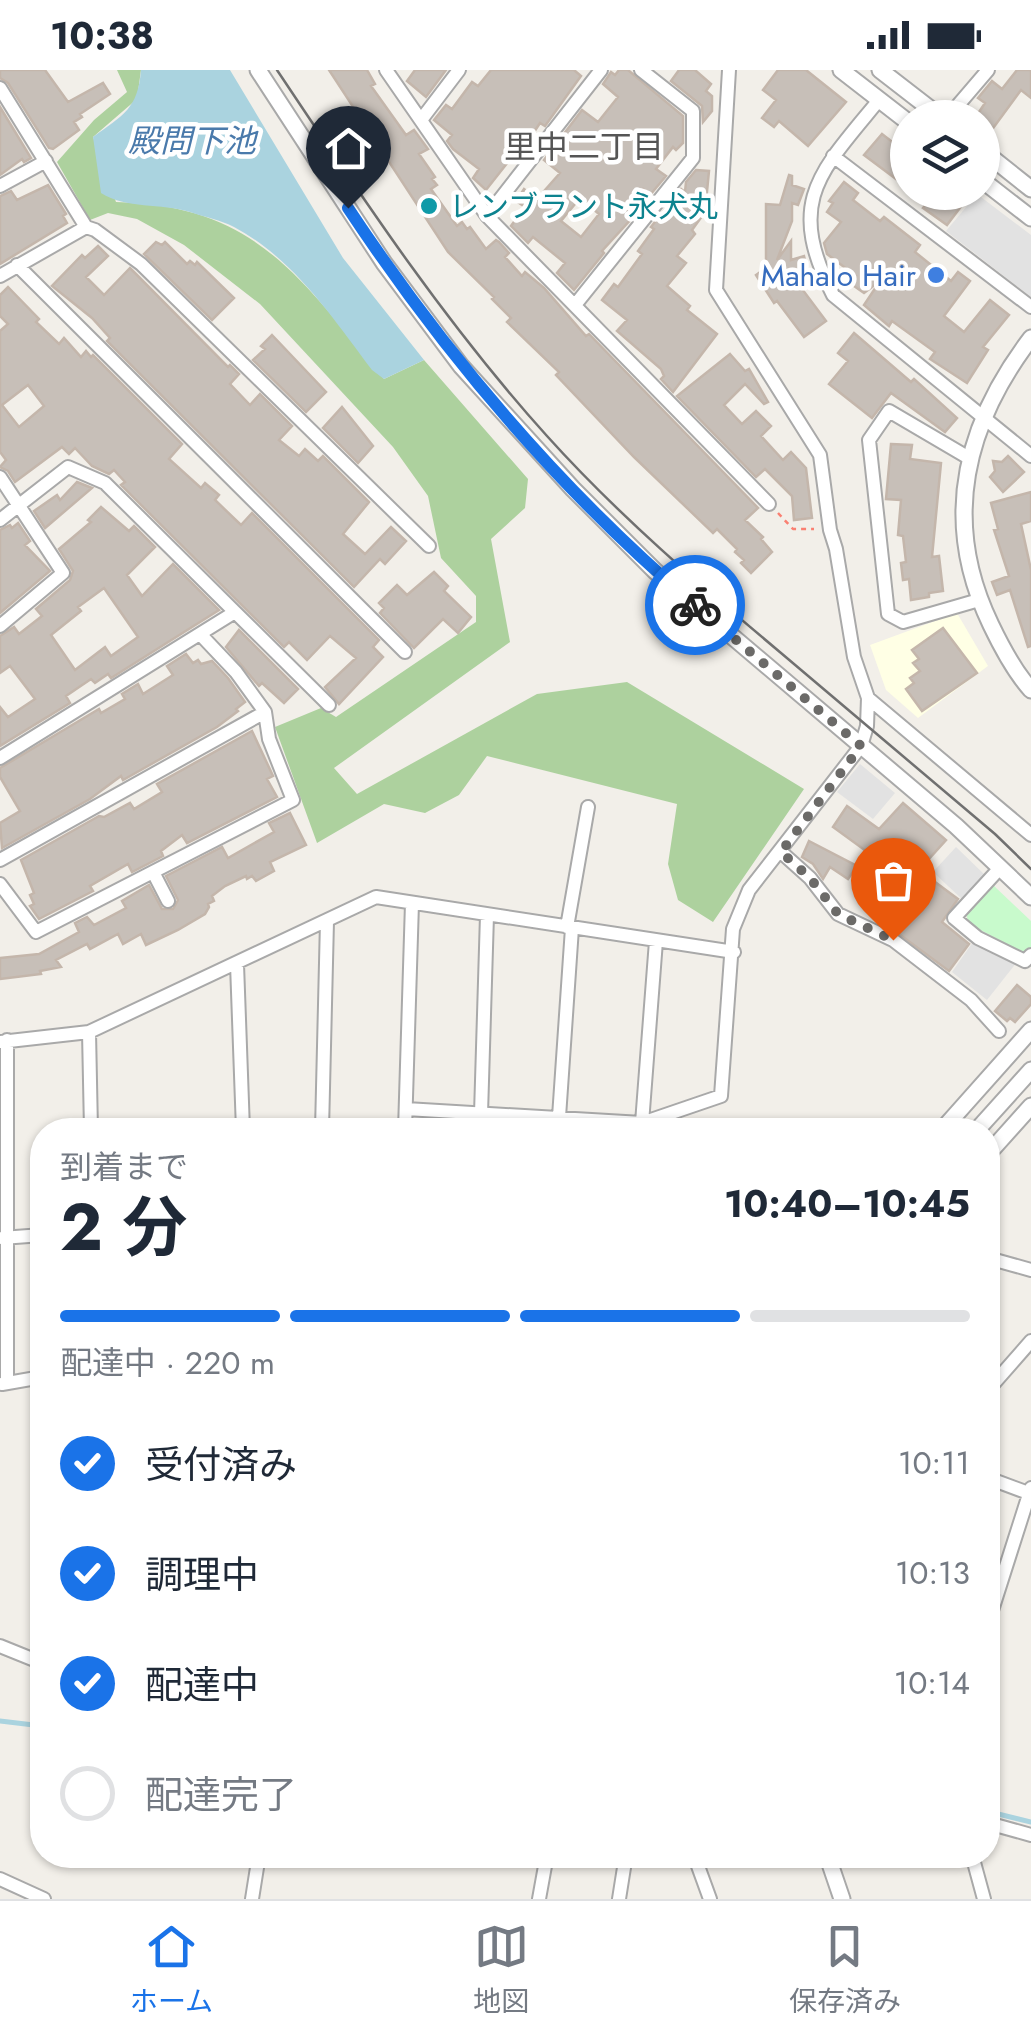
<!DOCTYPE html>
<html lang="ja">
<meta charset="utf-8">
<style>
:root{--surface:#fff;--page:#f2f2f3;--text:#1f2937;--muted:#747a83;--line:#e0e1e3;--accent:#1a73e8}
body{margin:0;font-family:Jost,"Noto Sans JP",sans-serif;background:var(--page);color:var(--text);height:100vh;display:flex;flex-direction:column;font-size:38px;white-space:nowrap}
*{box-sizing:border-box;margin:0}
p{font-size:32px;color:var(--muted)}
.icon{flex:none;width:55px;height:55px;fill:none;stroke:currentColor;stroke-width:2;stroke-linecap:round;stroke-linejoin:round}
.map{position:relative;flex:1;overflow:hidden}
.sheet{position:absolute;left:30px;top:1048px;width:970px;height:750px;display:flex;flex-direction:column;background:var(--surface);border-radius:40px;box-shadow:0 2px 8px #0004}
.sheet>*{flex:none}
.controls{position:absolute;left:890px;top:30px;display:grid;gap:20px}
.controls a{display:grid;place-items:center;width:110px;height:110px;border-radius:50%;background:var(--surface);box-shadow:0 2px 8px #0004;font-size:50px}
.pin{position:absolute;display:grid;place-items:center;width:85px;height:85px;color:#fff;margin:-102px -42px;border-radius:50% 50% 50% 0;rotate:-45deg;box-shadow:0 0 10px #0007}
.pin .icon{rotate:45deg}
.courier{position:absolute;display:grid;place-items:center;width:100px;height:100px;margin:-50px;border:8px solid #1a73e8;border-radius:50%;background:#fff;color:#222;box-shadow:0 2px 12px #0007}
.headline em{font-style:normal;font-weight:700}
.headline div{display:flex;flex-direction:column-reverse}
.headline{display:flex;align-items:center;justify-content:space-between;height:170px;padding:0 30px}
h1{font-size:65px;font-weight:700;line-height:75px}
.bar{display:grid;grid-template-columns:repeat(4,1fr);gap:15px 10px;align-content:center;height:120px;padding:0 30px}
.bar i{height:12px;border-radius:8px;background:var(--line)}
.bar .current{background:var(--accent)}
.bar p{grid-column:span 4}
ol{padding:0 30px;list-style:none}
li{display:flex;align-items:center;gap:30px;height:110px}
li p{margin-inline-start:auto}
li .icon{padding:10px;border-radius:50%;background:var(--accent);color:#fff;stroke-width:4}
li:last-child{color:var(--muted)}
li i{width:55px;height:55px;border:5px solid var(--line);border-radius:50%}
.status{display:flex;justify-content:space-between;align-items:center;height:70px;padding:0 50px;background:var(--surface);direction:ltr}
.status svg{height:28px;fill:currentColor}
.tabs{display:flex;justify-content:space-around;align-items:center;height:140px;border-top:2px solid var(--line);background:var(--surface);font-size:28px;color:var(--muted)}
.tabs a{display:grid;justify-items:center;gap:5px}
.tabs .current{color:var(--accent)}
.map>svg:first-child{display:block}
.education{fill:#ffffe5}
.forest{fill:#add19e}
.park{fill:#c8facc}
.parking{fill:#e2e2e2}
.water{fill:#aad3df}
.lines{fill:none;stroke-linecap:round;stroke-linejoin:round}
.stream{stroke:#aad3df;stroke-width:5}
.building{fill:#c7bfb8;stroke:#c4b6ab;stroke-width:2.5;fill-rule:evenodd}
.minor-casing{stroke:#a9a9a9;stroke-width:16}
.tertiary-casing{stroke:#a9a9a9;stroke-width:19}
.path{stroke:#fa8072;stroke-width:2.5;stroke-dasharray:5 5;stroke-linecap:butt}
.minor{stroke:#fff;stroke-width:12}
.tertiary{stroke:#fff;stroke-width:15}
.tram{stroke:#707070;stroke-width:2.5}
.done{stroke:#6b6a68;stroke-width:10;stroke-dasharray:0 18}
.route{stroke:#1a73e8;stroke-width:12}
.culture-dot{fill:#0f9aa8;stroke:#fff;stroke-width:4}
.shop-dot{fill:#3f7fe0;stroke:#fff;stroke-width:4}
.labels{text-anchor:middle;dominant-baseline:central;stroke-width:9;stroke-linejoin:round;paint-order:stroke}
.culture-label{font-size:30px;fill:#0d838f;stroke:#fff;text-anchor:start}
.shop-label{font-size:30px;fill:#366cbe;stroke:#fff;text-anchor:end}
.water-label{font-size:32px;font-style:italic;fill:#4a7aab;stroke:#fff}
.neighbourhood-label{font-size:32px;fill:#555;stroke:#fff}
</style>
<div class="status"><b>10:38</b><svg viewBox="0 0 49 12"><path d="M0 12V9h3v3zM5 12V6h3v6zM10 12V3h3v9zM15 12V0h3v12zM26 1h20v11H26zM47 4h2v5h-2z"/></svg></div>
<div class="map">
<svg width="1031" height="1829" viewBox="0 0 1031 1829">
<rect width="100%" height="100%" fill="#f2efe9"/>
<path class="education" d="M957 543 988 596 918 648 886 620 870 575Z"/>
<path class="forest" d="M117 0H141L137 29 93 67 116 132C258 135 302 211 384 309L424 290 528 409 525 438 491 469 510 572 334 698 357 724 537 624 627 612 804 719 713 852 678 830 668 794 677 734 487 686 459 725 425 743 384 734 317 773 275 657 321 638 336 647 476 552V526L441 488 428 426 393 377 260 234 184 175 137 149 108 143 90 150 57 92 94 50 127 22Z"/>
<path class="park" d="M992 814 1031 851V878L1026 884 969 854 966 844Z"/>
<path class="parking" d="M977 124 1031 165V227L946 161Z
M860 694 895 723 873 749 837 722Z
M956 777 986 806 963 830 933 802Z
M973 872 1017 892 987 930 952 902Z"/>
<path class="water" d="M141 0H230L343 188 424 290 384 309 372 300C332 247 294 189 234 157 221 150 204 147 190 142 161 133 126 139 101 123L93 67C123 45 138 39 141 0Z"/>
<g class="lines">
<path class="stream" d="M0 1651 42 1656
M990 1742 1031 1752"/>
</g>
<path class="building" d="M0 0H45L68 32 103 13 110 24 80 44 82 47 74 52 79 60 53 79 49 78 8 13 0 8Z
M329 0H367L375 14 371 16 406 65 414 60 428 79 419 84 435 107 432 109 437 115 431 119 457 156 462 152 467 159 470 157 486 179 496 170 499 172 509 183 505 187 522 206 525 202 544 218 586 266 589 264 758 438 745 450 763 467 761 469 772 482 751 503 741 493 744 490 735 482 737 479 717 459 713 463 634 387 556 305 559 302 507 252 511 248 492 229 494 227 448 182Z
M415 0H446L426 27 407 11Z
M491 0H574L581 6 545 56 540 53 519 85 516 82 486 120 473 108 479 99 453 79 447 71 452 65 434 50 446 35 452 39 472 12 478 16Z
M619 0H628L683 46V73L676 80 673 77 656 99 666 106 650 125 643 119 626 140 633 147 602 181 604 183 574 220 557 203 565 193 533 167 528 173 511 156 525 137 516 131 524 119 537 129 560 103 544 90 582 40 598 52 618 27 603 14 611 2 615 5ZM580 128 599 144 581 167 561 151Z
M679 0H695L711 14 706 21 712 26V41L703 52 702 36 671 11Z
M778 0H806L846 32 808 76 779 51 774 57 762 48 776 30 763 20Z
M1017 0H1031V28L1021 20 991 61 982 54V48H975L985 33 978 28 992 11 1002 19Z
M0 37 31 88 24 92 22 89 0 105Z
M882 64 908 84V118L864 85Z
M696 100 709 101 705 142 692 160 695 164 677 186 686 193 667 216 690 236 687 240 717 264 673 322 661 309 664 306 661 299 617 261 627 250 602 230 614 214 618 217 642 184 638 181 654 159 651 157 681 119 685 122 686 112Z
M789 105 792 106V115L804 119 798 135 792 133V151L777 190 791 171V190L804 186 807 198 803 199 811 214 802 219 826 251 804 267 777 231 774 233 756 205 766 198V134L780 135Z
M844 112 858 123 853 130 880 151 884 147 920 175 915 182 951 211 958 202 970 211 944 246 964 262 990 230 1009 245 983 277 988 280 967 313 930 289 935 282 892 251 889 256 864 235 880 211 864 223 851 214 856 206 827 184 824 173 841 152 827 142 833 133 829 131Z
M48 115 66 144 63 146 67 153 0 194V126L11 121 17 130Z
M913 122H972L947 155 923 138 927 133Z
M156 172 162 175 165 172 187 194 190 191 195 195 197 192 234 228 212 250 144 184Z
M98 176 108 186 86 207 104 225 130 198 134 202 228 297 230 295 239 304 230 314 250 335 260 324 292 356 279 370 299 386 305 379 318 391 323 386 369 432 343 464 365 484 391 457 406 471 385 494 380 489 354 517 107 271 110 268 92 248 52 216 82 185 85 188Z
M8 217 39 249 36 252 59 274 64 268 81 287 86 281 91 287 93 285 182 374 169 389 201 418 205 413 219 425 215 430 241 455 252 443 379 570 373 577 383 587 339 634 325 617 356 588 330 566 307 590 289 572 284 577 121 415 125 412 114 400 109 404 92 396 75 378 69 384 62 377 15 412 8 401 0 397 6 390 0 382V261L8 254 0 246V225ZM28 315 44 336 19 357 2 335Z
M854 263 911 312 914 309 957 348 945 362 891 323 872 348 829 314 848 291 838 283Z
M272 265 326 322 306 342 253 290 265 279 261 276Z
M730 284 745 301 749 299 768 332 764 334 745 314 724 335 742 354 756 341 771 356 761 366 783 390 791 382 806 398 812 448 794 450 792 426 765 399 756 407 677 326Z
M342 337 373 376 358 393 323 358Z
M891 374 912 375 910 389 941 393 932 487 939 486 943 521 929 523V527L911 530 909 509 903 510 901 493 906 492 903 466 898 465 901 430 886 429Z
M1008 386 1024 402 1003 422 990 407 995 401 993 391 1002 392Z
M77 412 92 418 45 458 34 441 57 425 60 430Z
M1031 422V451L1021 454 1031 500V576L1028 577 1010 520 997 525 992 512 1009 506 994 460 998 459 991 433Z
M101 437 129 461 134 456 155 477 127 505 142 526 173 494 219 540 111 608 108 604 95 613 91 609 66 626 70 633 0 676V637L8 647 35 629 10 596 0 603V566L14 557 19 564 42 546 36 539 70 510 73 501 59 479 91 452 88 450ZM104 518 138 567 111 586 105 577 75 600 51 565 81 541 78 537Z
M18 453 30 471 25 475 50 501 0 543V460L10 455 12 458Z
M434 502 448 516 444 521 471 547 458 563 443 549 414 578 380 543 384 538 379 533 397 515 407 525Z
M943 558 977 603 922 641 906 619 914 613 910 608 920 601 913 593 919 589 912 580Z
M239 560 298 619 284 633 262 613 259 616 226 577Z
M186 584 193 593 198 590 201 594 212 591 228 608 245 632 236 639 238 641 217 657 123 710 121 706 90 729 2 778 0 753 20 741 0 707V698L99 639 101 643 125 629 122 624 138 614 143 624 173 605 167 596Z
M252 661 273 706 267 709 277 727 187 773 182 765 161 781 163 786 132 802 128 794 90 816 93 821 39 849 30 836 34 834 30 825 34 823 21 790 99 746 104 747 130 733 134 739 162 722 157 714Z
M903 733 946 770 919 800 958 829 942 852 969 874 949 901 880 850 899 818 894 813 899 805 833 757 847 736 879 759Z
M290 743 306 775 270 792 274 801 256 811 252 806 247 809 246 806 225 816 212 826 214 831 208 834 209 837 205 844 178 860 146 875 141 864 123 874 118 864 90 879 87 874 56 890 61 897 40 901 41 904 0 909V888L39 884 79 862 75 853 87 847 94 855 126 838 122 831 149 815 162 839H173L178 830 166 806 222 777 228 788 274 762 269 753Z
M809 771 857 796 848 809 830 797 823 809 813 794 802 787Z
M1017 915 1031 927V934L1015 952 1010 948 1007 951 995 941Z"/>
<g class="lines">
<g class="minor-casing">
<path id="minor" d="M386 0 487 146 769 434
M0 18 86 157 95 160 141 194 429 476
M879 30C820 102 785 131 833 225L1031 386
M947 48 988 0
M421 50 459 0
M833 86 1031 237
M0 116 46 91
M487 146 601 0
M17 195 405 582
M0 206 86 157
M575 235 693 88V41L641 0
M969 388 889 341 869 370 888 544 903 552 979 530
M0 407 63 503 0 556
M0 450 68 397 105 413 235 542 0 688
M235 542 329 635
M868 628 1031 765
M781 782 810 808 838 844 893 870 971 930 999 961
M0 790 265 642
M1000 798 954 848 978 868 1025 891 1031 885
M153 802 168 831
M0 814 36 862 293 730 269 669 265 642 236 602 200 564
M567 857 588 737
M237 894 243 1060
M89 962 91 1060
M7 970V1313
M0 972 89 962 376 827 734 882
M406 1039 642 1053 721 1026 733 859 749 820 861 676 867 656 868 628 854 587 836 479 830 460 820 385 716 220 729 0
M481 1044 487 845
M559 1047 572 858
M642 1053 656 871
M322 1060 327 851
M405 1060 412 833
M831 1060H844
M2 1168 42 1165
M988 1188 1031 1200
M2 1314 42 1307
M988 1320 1031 1271
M988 1408 1031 1424
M988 1553 1031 1418
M0 1576 42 1593
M988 1701 991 1754
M988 1753 1031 1765
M694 1785 710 1829
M972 1785 984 1829
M0 1809 44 1829
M252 1829 259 1785
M539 1829 547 1785
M619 1829 626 1785"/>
</g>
<g class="tertiary-casing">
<path id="tertiary" d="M258 0 384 193 461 296 573 419 655 501 956 756 1031 827
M841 0 908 52
M880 0 942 48
M982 80 1031 119
M982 110 1031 148
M1031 268C964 356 941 452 991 555 1002 578 1014 601 1031 620
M942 1060 1031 960
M977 1060 1031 1000
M988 1084 1031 1036
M827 1785 842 1829"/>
</g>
<path class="path" d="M778 443 793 459H814"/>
<use href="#minor" class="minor"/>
<use href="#tertiary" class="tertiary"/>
<path class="tram" d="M277 0C361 126 445 253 547 366 618 445 700 515 781 583 852 643 924 704 995 764L1031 799"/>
</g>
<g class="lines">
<path class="done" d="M695 535 861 676 781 782 810 808 838 844 893 870"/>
<path class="route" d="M348 138C445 284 561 421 695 535"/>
</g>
<circle class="culture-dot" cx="429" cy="136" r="10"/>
<circle class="shop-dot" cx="936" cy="205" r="10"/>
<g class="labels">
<g class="culture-label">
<text x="449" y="136">レンブラント永犬丸</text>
</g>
<g class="shop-label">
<text x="916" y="205">Mahalo Hair</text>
</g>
<g class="water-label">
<text x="192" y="71">殿問下池</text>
</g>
<g class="neighbourhood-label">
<text x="584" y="77">里中二丁目</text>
</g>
</g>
</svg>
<div class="controls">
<a><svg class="icon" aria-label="layers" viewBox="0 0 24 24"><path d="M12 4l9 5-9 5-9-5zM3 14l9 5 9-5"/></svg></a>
</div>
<div class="pin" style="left:893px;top:870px;background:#ea580c"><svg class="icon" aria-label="bag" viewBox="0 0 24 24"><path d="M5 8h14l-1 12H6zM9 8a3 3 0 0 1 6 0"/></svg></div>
<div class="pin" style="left:348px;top:138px;background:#1f2937"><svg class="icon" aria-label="home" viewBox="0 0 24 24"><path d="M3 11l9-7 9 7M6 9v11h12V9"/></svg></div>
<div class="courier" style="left:695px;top:535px"><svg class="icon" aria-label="bike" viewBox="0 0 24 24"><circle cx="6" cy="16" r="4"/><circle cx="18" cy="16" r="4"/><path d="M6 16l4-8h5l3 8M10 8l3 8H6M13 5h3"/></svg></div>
<section class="sheet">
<div class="headline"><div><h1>2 分</h1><p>到着まで</p></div><em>10:40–10:45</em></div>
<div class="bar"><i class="current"></i><i class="current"></i><i class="current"></i><i></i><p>配達中 · 220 m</p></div>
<ol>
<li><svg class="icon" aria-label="check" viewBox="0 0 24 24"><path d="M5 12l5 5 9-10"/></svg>受付済み<p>10:11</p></li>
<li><svg class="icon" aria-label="check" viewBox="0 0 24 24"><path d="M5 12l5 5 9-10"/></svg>調理中<p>10:13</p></li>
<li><svg class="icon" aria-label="check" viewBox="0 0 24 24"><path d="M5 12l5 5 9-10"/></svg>配達中<p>10:14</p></li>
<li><i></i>配達完了</li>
</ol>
</section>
</div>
<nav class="tabs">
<a class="current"><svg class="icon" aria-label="home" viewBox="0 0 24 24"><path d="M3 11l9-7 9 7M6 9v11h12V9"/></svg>ホーム</a>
<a><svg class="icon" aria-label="map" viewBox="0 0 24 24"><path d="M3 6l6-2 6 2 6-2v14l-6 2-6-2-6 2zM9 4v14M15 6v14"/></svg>地図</a>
<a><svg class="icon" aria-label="saved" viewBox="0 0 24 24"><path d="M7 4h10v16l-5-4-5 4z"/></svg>保存済み</a>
</nav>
